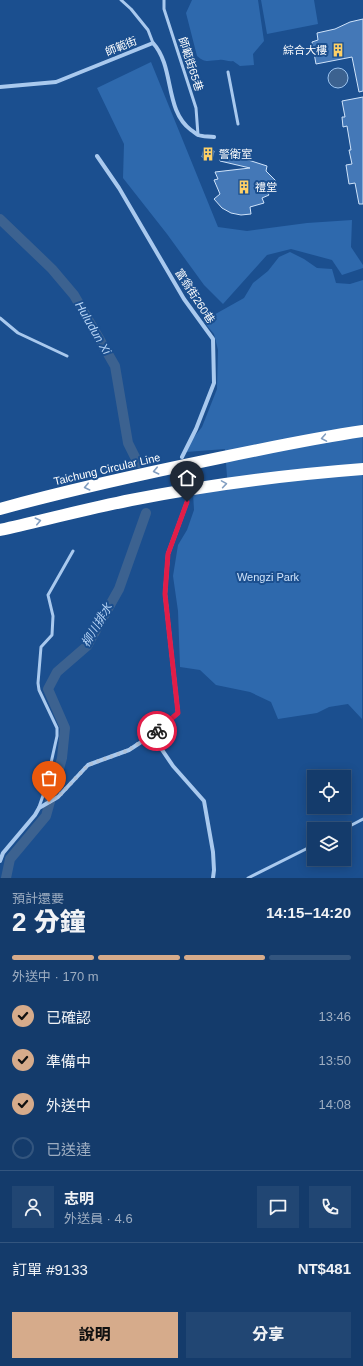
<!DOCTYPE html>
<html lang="zh-TW">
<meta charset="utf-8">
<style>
:root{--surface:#143b6b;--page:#214673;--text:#f1f3f6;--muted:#9dadc1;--line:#33557e;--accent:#d6ab8b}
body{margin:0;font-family:Helvetica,"Noto Sans TC",sans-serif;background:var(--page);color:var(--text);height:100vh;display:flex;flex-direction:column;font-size:15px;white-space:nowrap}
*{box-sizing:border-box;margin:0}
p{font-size:13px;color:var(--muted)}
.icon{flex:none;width:22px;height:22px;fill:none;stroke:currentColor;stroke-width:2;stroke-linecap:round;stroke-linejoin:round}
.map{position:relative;height:878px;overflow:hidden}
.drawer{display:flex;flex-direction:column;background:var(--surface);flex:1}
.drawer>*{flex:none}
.buttons{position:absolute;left:307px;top:770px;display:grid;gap:8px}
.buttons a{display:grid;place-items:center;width:44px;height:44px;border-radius:0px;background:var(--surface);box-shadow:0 2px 10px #0003,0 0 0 1px var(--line);font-size:20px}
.pin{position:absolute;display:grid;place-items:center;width:34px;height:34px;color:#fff;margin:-41px -17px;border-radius:50% 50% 50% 0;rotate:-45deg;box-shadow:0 0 4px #0007}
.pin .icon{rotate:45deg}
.courier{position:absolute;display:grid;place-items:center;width:40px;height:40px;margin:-20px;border:3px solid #e11d48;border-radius:50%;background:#fff;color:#222;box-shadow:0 1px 5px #0007}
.summary em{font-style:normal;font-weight:800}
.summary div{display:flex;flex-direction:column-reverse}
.summary{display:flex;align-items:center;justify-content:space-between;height:68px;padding:0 12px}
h1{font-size:26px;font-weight:800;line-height:30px}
.bar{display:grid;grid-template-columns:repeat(4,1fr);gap:6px 4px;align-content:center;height:48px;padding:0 12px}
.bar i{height:5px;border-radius:3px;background:var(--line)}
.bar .active{background:var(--accent)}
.bar p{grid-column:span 4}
.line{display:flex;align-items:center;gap:10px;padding:0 12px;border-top:1px solid var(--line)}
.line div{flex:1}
.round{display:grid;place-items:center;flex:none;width:42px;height:42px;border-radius:0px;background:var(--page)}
ol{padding:0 12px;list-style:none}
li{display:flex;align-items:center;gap:12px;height:44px}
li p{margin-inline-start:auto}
li .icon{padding:4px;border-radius:50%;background:var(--accent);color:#111;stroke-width:4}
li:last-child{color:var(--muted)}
li i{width:22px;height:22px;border:2px solid var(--line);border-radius:50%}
.primary-button{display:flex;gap:8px;margin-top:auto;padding:8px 12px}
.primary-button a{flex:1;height:46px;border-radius:0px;background:var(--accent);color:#111;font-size:16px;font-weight:800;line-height:46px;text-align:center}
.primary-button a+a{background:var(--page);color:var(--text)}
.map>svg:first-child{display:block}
.green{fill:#2e69ad}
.water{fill:#3c6290;stroke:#9cc4f0}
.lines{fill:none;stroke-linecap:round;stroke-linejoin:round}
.canal{stroke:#3c6290;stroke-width:10}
.building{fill:#4478b7;stroke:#cfe3fa}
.street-tunnel{stroke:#3d69a0;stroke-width:4;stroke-dasharray:4 2;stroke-linecap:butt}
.lane{stroke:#a9c9ee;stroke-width:3}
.street{stroke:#a9c9ee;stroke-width:4}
.highway{stroke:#fff;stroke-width:12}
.oneway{stroke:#829ec1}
.done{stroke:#afc1d8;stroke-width:4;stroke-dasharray:0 7.2}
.route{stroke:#e11d48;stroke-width:5}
.labels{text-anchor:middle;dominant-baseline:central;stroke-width:4;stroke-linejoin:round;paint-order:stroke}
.street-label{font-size:11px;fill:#fff;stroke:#1b4f8f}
.poi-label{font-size:11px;fill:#fff;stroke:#1b4f8f;text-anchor:start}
.park-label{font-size:11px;fill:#cfe3fa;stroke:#1b4f8f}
.water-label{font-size:12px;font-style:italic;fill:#b5d3f5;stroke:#1b4f8f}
</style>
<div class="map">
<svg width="363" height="878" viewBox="0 0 363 878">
<rect width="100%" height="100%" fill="#1b4f8f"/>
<path class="green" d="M192 0H258L264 41 253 54 254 65 240 66 233 61C228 62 224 59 219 60 209 60 206 64 197 56L186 13Z
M261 0H314L318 24 267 34Z
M151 62 218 227 247 231 307 223 352 220 351 247 363 265V268L342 275 332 260 291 249 267 255 223 304 204 285 167 234 123 178 124 144 97 88Z
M290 252 304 259 317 268 332 269 336 283 350 284 363 280 362 719 348 704 329 707 317 713 278 719 271 702 250 692 216 685 200 670 180 667 178 611 173 576 178 545 187 530 194 510 193 493 228 490 225 449 186 452 190 442 202 427 217 389 218 350 214 334 203 321 244 298 253 283 268 271 279 257Z"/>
<path class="water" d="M328 78a10 10 0 1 1 20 0a10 10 0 1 1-20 0Z"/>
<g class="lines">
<path class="canal" d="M0 219 52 269 74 295 115 366 128 443 138 463
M6 878 10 859 46 816 62 758 65 728 48 689 57 672 87 646 119 589 146 513"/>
</g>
<path class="building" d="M363 19V91L359 92 352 57 316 64 312 42 318 40 317 33 335 29 350 22Z
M363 97V204H359L355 183 349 184 346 165 352 164 349 150H351L347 126 343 127 342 117H345L342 101Z
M204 148 214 151 212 160 202 157Z
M242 158 267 166 266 171 276 181 271 185 274 188 267 192 269 195 262 198 264 203 250 207 251 214 241 215 231 213 222 208 214 199 220 194 214 180 218 179 215 172 250 168 220 161V159Z"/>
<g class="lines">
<path class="street-tunnel" d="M183 467 187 502"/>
<path class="lane" d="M121 0 131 9 148 30 153 43
M164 0V9L196 108 198 135
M228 72 238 124
M0 318 18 333 67 356
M39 807 45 790 57 736V728L39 690 38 683 41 647 52 635 53 616 48 595 73 551
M344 829 363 819
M248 878 314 845"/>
<path class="street" d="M0 87 56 82 153 43C175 67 164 110 191 130 193 131 196 134 198 135 203 137 209 136 214 137
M97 156 119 188 184 299 213 339 214 383 196 429 182 457
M152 735 173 766 204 801 213 852 214 870 213 878
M0 861 3 853 35 815 39 808 58 797 88 765 129 750 152 735 178 713 165 594 168 554 187 502"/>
<path class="highway" d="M0 509C72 489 146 473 219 458 267 448 315 438 363 431
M0 530C44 520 87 509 131 500 207 485 285 475 363 469"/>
</g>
<defs><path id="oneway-chevron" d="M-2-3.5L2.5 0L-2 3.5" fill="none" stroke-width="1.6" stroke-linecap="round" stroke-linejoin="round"/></defs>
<g class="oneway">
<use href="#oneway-chevron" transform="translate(324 438) rotate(170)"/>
<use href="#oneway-chevron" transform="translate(156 471) rotate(167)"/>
<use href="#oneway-chevron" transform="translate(224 484) rotate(-9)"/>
<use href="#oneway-chevron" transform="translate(87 487) rotate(167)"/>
<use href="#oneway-chevron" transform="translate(38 521) rotate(-13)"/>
</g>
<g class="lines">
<path class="done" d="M49 802 58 797 88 765 129 750 157 731"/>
<path class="route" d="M157 731 178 713 165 594 168 554 187 502"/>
</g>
<defs>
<g id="building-bare" transform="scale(1.08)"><path d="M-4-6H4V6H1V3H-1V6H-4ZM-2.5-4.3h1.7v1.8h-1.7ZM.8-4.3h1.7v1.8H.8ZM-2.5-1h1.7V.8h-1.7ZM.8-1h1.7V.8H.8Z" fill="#ffd166" stroke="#1b4f8f" stroke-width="2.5" paint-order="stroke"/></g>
</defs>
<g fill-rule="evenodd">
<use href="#building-bare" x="338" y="50"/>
<use href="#building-bare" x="208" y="154"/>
<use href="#building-bare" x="244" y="187"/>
</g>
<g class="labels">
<g class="street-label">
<text transform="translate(121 46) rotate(-22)">師範街</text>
<text transform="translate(191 64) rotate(72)">師範街65巷</text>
<text transform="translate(195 296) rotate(57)">富翁街260巷</text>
<text transform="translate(107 469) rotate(-13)">Taichung Circular Line</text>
</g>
<g class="poi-label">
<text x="327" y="50" text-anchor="end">綜合大樓</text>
<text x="219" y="154">警衛室</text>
<text x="255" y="187">禮堂</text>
</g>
<g class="park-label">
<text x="268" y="577">Wengzi Park</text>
</g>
<g class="water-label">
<text transform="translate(93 328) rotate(60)">Huludun Xi</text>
<text transform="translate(97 625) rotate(-59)">柳川排水</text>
</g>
</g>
</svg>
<div class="buttons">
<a><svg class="icon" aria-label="locate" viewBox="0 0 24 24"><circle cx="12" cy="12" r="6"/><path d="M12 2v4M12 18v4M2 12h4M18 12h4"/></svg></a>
<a><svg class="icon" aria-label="layers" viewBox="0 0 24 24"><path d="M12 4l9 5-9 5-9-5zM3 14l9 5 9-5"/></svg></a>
</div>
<div class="pin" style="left:49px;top:802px;background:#ea580c"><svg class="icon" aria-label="bag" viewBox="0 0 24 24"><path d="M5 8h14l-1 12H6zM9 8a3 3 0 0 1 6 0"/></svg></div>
<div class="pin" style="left:187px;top:502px;background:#1f2937"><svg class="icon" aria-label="home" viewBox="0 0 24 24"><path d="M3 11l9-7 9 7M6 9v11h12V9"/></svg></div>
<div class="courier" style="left:157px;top:731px"><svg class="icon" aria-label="bike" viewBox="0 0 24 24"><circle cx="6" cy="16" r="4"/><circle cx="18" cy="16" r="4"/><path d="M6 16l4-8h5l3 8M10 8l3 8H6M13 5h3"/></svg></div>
</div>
<section class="drawer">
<div class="summary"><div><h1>2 分鐘</h1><p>預計還要</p></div><em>14:15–14:20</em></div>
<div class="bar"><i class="active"></i><i class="active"></i><i class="active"></i><i></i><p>外送中 · 170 m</p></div>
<ol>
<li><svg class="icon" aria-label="check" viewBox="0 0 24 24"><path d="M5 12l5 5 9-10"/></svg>已確認<p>13:46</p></li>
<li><svg class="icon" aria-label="check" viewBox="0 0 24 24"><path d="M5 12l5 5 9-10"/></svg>準備中<p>13:50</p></li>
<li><svg class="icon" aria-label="check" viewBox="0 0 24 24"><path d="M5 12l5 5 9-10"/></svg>外送中<p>14:08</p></li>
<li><i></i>已送達</li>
</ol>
<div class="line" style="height:72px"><a class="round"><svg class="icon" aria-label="person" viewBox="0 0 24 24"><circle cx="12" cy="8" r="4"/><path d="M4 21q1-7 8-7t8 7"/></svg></a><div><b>志明</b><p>外送員 · 4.6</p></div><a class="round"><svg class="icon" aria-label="chat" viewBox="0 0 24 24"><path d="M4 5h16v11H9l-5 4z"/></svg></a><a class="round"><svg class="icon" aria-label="phone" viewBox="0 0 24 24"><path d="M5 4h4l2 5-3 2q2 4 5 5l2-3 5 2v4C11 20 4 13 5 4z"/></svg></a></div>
<div class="line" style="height:52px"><div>訂單 #9133</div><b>NT$481</b></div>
<div class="primary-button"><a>說明</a><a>分享</a></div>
</section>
